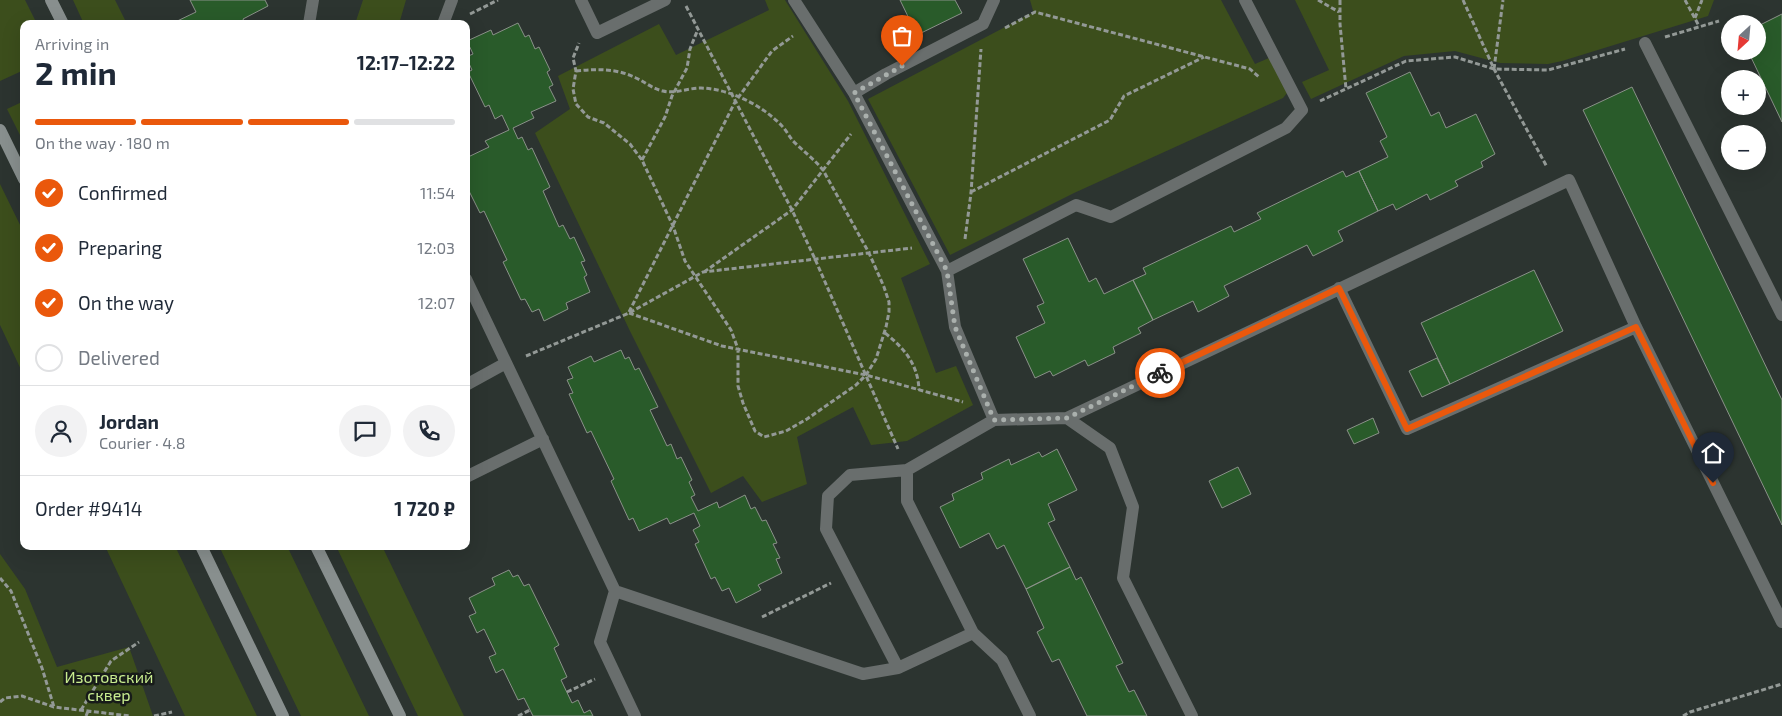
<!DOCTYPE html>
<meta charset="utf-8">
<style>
:root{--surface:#fff;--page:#f2f2f3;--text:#1f2937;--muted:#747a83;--line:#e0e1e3;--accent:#ea580c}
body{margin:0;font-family:"Exo 2",sans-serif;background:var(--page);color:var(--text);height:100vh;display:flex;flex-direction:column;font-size:19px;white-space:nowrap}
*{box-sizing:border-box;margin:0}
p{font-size:16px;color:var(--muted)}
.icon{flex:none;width:28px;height:28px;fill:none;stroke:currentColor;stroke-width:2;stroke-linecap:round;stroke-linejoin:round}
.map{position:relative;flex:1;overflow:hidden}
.drawer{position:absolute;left:20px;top:20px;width:450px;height:530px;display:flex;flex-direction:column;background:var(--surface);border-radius:10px;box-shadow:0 5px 20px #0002}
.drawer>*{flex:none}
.needle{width:32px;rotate:206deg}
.buttons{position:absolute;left:1721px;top:15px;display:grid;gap:10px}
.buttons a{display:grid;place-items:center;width:45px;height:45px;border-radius:50%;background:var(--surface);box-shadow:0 5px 20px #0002;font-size:25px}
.pin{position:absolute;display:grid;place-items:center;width:42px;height:42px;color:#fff;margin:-51px -21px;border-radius:50% 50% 50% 0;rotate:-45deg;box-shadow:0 0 5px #0007}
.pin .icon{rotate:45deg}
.courier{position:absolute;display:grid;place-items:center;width:50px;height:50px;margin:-25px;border:4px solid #ea580c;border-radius:50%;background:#fff;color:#222;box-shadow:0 1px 6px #0007}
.headline em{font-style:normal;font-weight:700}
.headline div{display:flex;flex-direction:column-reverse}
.headline{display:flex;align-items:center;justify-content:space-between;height:85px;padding:0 15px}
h1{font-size:32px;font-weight:700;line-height:38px}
.bar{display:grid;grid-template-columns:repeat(4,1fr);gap:8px 5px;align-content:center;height:60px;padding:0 15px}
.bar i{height:6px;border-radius:4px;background:var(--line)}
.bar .selected{background:var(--accent)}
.bar p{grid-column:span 4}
.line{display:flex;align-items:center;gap:12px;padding:0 15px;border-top:1px solid var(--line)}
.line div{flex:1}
.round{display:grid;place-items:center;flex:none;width:52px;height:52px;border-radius:26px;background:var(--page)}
ol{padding:0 15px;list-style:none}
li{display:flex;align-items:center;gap:15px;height:55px}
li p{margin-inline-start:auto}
li .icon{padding:5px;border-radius:50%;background:var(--accent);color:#fff;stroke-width:4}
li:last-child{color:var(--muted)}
li i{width:28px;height:28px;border:2px solid var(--line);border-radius:50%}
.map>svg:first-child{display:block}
.green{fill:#3c4e1c}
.building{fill:#295b2a;stroke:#8a9189}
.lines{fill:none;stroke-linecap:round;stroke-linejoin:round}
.path{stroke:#939996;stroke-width:3;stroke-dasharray:5 2.5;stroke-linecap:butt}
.lane{stroke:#696e6d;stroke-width:12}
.secondary{stroke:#888f8e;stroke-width:12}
.done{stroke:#aab0ad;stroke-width:5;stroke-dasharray:0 9}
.route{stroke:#ea580c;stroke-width:6}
.labels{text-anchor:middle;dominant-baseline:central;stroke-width:5;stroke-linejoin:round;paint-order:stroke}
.park-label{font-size:16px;fill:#c8ec8f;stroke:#171b19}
</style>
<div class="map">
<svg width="1782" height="716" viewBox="0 0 1782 716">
<rect width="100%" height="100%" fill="#2c3430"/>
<path class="green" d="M0 0H25L37 24H24V70L0 81Z
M73 0H115L125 20 118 24H84Z
M363 0H406L399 24H355Z
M765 0H785L848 101 930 264 901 278 936 373 956 366 973 405 907 441 871 445 853 407 797 437 807 484 762 502 743 476 711 493 629 329 535 133 570 109 558 76 659 24 676 55 769 10Z
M1030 0H1221L1255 64 1269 58 1287 93 1283 98 1074 193 950 255 868 99 1030 14H1034Z
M1295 0H1714L1708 16 1562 61 1548 64 1500 63 1455 51 1404 56 1311 99 1302 82 1329 70Z
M24 101V143L7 109Z
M0 184 24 233V376L0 325Z
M105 546H175L257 716H185Z
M219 546H287L369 716H301Z
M336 546H382L464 716H418Z
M0 554 25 589 57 667 129 647 153 716H0Z"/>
<path class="building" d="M190 0H265L268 6 243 19 245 24H171L196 12Z
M900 0H955L962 13 917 35Z
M1782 14V122L1748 51H1758V26Z
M518 23 525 37 529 35 535 49 539 47 550 70 547 72 553 85 549 87 556 101 531 112 534 118 513 128 518 139 522 137 528 150 532 148 550 187 543 191 559 227 563 225 570 239 574 237 585 261 581 262 587 275 584 277 590 292 566 303 568 309 544 321 539 309 532 312 525 299 521 300 503 262 507 260 484 211 480 213 466 185V158L489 147 485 141 509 130 502 115 495 119 489 105 485 107 468 72 472 70 466 57 473 54 467 41 491 30 493 35Z
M1410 72 1431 116 1439 112 1446 128 1476 114 1495 154 1481 162 1483 167 1455 181 1458 186 1430 200 1427 194 1396 210 1393 204 1378 211 1359 171 1388 157 1380 141 1387 137 1366 93Z
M1632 87 1782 400V525L1583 110Z
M1343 171 1346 177 1359 171 1378 211 1338 231 1343 241 1313 256 1307 245 1224 286 1229 296 1198 312 1193 301 1153 320 1133 280 1146 274 1143 268 1231 226 1234 232 1261 219 1257 213Z
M1068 238 1089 282 1096 278 1104 294 1133 280 1153 320 1138 328 1141 333 1113 347 1115 353 1088 366 1085 360 1053 376 1050 371 1035 378 1016 337 1045 323 1037 306 1044 303 1023 259Z
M1534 270 1563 331 1450 384 1421 323Z
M621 350 625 359 629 357 635 370 639 368 658 407 650 410 667 446 671 444 677 459 681 457 692 480 689 482 695 495 691 497 698 511 717 502 719 508 745 495 751 509 755 507 762 521 766 520 777 543 773 544 780 558 776 559 782 573 758 585 761 590 736 603 729 588 722 591 715 577 711 579 695 544 699 542 693 530 700 526 694 513 670 524 667 518 639 531 633 518 629 520 611 481 614 479 591 431 587 433 569 394 573 393 567 380 573 378 568 367 591 356 594 362Z
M1437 358 1450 384 1422 397 1409 371Z
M1373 418 1379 433 1354 444 1347 430Z
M1057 449 1077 490 1048 504 1055 520 1048 523 1070 567 1026 589 1004 545 997 549 989 533 960 548 940 507 954 500 952 494 983 479 981 473 1009 459 1011 465 1039 452 1042 457Z
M1238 467 1251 494 1222 508 1209 481Z
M1070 567 1076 580 1081 577 1123 663 1116 666 1129 692 1134 690 1147 716H1087L1059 659 1052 662 1037 632 1044 628 1026 589Z
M509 570 513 577 518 575 524 586 529 584 559 645 554 648 567 677 561 680 572 703 578 700 584 713 590 710 593 716H533L524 698 518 700 503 669 496 673 489 657 496 654 484 629 477 633 469 616 476 613 469 598 495 585 492 578Z"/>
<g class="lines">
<path class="path" d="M1318 0 1339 12
M1340 0V24L1346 89
M1463 0 1494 69 1547 167
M1685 0 1699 26
M686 6 792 210 815 259 898 449
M470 14 498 0
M1695 18 1702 0
M1005 28 1035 12 1250 69 1259 77
M1665 37 1719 21
M1494 69 1503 0
M576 71C597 69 616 68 636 78 645 82 653 89 663 91 675 94 688 88 701 88 730 89 762 105 782 126 786 130 789 136 793 141 803 151 814 159 823 170L869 253 884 287 889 302V312L886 327 876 359 866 375 856 385 807 419 786 431 764 437 755 431 743 403 738 386V349L731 330 685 261 673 226 642 160 630 144 604 123 588 117 576 104 573 89 576 71 573 58 579 43
M1320 101 1406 61 1455 57 1494 69 1548 70 1625 49
M642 160 665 117 672 96 687 68 690 49 698 29
M971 192 1110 120 1124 96 1204 57
M965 239 971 193 981 49
M704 272 792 210 851 134
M629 312 735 102 772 51 793 36
M629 313 722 346 866 375 963 402
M885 333C904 348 918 364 919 390
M526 356 629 313 703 272 912 248
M0 578 11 591 42 668 54 707
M762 617 831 583
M567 692 595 679
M0 702 5 698 22 696 54 707 130 716
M81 710 111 661 139 642
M86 716 88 711
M154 716 172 712
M518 716 530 710
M1683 716 1690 712 1782 684"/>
<path class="lane" d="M581 0 597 33 665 0
M794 0 854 93
M994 0 983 24 886 74 854 93 947 271 955 327 994 420 1067 418 1110 448 1133 507 1123 578 1192 716
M309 24 313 0
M443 24 452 0
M1645 43 1782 315
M947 271 1076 205 1111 217 1286 128 1302 110 1245 0
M466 279 615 591 863 674 898 668 973 633 907 501V470L994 420
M1339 288 1407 429 1636 327
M466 385 506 363
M1067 418 1569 180 1636 327 1782 622
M466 477 543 439
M615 591 600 642 635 716
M973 633 1002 660 1030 716
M898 668 826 529 828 496 850 475 907 470"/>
<path class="secondary" d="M51 0 63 24
M0 130 24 179
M201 546 283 716
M316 546 400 716"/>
</g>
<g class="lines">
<path class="done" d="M902 66 854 93 947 271 955 327 994 420 1067 418 1160 373"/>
<path class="route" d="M1160 373 1339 288 1407 429 1636 327 1713 483"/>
</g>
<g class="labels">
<g class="park-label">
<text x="109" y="676">Изотовский<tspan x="109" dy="18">сквер</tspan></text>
</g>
</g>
</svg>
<div class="buttons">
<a><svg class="needle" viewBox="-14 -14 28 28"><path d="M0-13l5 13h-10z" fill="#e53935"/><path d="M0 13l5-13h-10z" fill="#747a83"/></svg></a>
<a>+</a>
<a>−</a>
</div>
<div class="pin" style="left:902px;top:66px;background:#ea580c"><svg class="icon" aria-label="bag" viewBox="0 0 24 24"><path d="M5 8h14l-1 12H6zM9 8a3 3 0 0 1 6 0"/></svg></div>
<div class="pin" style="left:1713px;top:483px;background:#1f2937"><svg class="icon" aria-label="home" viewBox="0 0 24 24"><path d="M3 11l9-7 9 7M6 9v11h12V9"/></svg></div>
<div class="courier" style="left:1160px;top:373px"><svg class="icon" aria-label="bike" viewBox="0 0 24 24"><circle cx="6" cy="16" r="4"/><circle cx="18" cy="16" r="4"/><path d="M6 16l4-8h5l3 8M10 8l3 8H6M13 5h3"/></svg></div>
<section class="drawer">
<div class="headline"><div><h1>2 min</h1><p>Arriving in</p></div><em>12:17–12:22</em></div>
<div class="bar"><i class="selected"></i><i class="selected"></i><i class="selected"></i><i></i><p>On the way · 180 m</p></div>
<ol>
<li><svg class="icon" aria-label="check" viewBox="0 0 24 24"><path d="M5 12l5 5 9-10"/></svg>Confirmed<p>11:54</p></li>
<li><svg class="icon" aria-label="check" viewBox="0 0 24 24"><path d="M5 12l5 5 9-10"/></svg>Preparing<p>12:03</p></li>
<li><svg class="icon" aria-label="check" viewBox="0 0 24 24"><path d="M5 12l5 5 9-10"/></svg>On the way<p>12:07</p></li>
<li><i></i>Delivered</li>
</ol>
<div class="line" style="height:90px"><a class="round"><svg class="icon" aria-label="person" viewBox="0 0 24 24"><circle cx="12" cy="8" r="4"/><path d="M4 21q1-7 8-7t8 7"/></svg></a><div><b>Jordan</b><p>Courier · 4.8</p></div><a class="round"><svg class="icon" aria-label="chat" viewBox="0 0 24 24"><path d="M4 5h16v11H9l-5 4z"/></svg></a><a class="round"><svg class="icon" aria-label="phone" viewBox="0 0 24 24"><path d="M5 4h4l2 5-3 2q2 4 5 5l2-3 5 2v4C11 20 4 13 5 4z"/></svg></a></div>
<div class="line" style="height:65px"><div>Order #9414</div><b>1 720 ₽</b></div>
</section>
</div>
